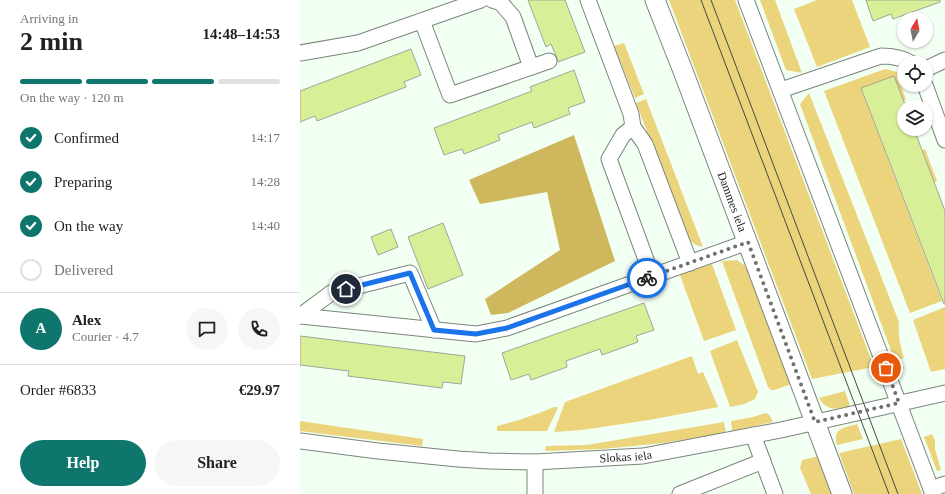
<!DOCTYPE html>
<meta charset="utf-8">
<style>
:root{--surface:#fff;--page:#f6f6f6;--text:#202124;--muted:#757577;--line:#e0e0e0;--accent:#0f766e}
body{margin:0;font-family:"Times New Roman",serif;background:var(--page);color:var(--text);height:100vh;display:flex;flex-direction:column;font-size:15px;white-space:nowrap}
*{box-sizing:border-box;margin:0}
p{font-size:13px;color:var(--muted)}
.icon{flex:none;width:22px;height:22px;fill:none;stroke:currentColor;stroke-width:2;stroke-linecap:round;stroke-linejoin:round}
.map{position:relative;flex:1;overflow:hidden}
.sheet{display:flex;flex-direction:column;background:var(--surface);width:300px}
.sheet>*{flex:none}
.needle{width:26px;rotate:10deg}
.tools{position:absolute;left:597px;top:12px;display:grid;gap:8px}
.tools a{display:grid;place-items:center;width:36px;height:36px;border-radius:50%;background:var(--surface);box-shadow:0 1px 3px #0004;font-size:20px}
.pin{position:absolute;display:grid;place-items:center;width:34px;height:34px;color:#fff;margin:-17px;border:2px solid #fff;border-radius:50%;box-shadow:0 1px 4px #0007}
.courier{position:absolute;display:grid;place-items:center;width:40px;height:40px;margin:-20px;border:3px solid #1a73e8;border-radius:50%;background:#fff;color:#222;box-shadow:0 1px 5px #0007}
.overview em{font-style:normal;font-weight:800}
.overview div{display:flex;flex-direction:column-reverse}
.overview{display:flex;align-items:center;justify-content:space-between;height:68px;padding:0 20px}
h1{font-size:26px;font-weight:800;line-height:30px}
.bar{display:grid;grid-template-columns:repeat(4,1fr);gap:6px 4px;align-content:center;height:48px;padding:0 20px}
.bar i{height:5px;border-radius:3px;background:var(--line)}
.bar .on{background:var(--accent)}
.bar p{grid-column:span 4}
.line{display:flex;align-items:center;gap:10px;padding:0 20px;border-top:1px solid var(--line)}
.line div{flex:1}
.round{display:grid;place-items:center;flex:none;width:42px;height:42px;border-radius:21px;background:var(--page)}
ol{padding:0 20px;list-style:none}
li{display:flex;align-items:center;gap:12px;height:44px}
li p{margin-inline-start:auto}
li .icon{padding:4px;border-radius:50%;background:var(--accent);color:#fff;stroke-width:4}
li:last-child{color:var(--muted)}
li i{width:22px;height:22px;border:2px solid var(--line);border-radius:50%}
.primary-button{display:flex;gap:8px;margin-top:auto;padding:8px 20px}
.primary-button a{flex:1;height:46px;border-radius:24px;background:var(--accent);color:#fff;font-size:16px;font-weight:800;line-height:46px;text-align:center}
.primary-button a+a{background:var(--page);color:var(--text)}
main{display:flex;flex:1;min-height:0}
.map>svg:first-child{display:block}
.green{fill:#ebd47c}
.forest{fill:#ceb75c}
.building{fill:#d8ef98;stroke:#a1a597}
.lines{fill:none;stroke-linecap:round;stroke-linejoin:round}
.minor-casing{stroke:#7a857b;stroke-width:17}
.tertiary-casing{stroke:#7a857b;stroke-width:21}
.minor{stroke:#fff;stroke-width:15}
.tertiary{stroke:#fff;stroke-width:19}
.tram{stroke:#444b45;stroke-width:1}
.done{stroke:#6b736c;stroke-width:4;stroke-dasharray:0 7.2}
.route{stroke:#1a73e8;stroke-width:5}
.labels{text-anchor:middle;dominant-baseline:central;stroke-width:3;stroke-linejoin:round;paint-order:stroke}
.street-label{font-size:12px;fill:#222723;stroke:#fff}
</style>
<main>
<section class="sheet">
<div class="overview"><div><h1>2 min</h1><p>Arriving in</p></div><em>14:48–14:53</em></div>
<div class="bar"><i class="on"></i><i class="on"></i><i class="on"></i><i></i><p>On the way · 120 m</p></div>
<ol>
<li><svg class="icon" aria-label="check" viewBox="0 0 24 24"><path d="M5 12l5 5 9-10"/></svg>Confirmed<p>14:17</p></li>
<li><svg class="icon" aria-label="check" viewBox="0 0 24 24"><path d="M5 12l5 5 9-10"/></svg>Preparing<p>14:28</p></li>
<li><svg class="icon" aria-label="check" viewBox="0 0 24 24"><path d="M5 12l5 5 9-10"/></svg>On the way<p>14:40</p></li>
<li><i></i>Delivered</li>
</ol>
<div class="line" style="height:72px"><b class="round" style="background:var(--accent);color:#fff">A</b><div><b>Alex</b><p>Courier · 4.7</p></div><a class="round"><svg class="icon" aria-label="chat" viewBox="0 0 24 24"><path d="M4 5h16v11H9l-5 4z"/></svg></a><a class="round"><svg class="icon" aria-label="phone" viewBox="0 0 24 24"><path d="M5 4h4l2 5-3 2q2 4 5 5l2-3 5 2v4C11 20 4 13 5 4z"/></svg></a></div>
<div class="line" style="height:52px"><div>Order #6833</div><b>€29.97</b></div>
<div class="primary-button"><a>Help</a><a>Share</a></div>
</section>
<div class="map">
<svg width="645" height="494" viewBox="0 0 645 494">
<rect width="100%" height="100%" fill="#f2fff3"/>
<path class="green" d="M369 0H435L574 367 512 379Z
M460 0H475L502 73 486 70Z
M517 0H552L570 47 517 67 494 9Z
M324 43 344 94 335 98 314 46Z
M585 69 597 72 606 100 603 101 594 76 561 89 642 301 610 313 524 91Z
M509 93 599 322C598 335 600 346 604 358L595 361 500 104Z
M346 99 403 247 396 245 389 240 336 103Z
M625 149 637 181 634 183 622 150Z
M437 260 448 268 492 384 474 390H471L468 387 422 261Z
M412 264 436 330 404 341 380 275Z
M645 307V369L631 372 613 320Z
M437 340 458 392 455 399 444 404 430 407 410 351Z
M392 356 398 374 403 372 418 407 349 420 282 430 254 432 265 402Z
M545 391 550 406C537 409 527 412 519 398Z
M254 407H257V410L247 431H197V426C217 421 235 415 254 407Z
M466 413C471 415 471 418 473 422L432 431 431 421 453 417Z
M0 421 123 439 122 446 0 431Z
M424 422 426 433 364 443 302 449 245 451 246 446 287 445Z
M557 424 563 439 537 445C532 428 544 428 557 424Z
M632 434 635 440V449L641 470 637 471 624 437Z
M601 439 622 494H554L539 453Z
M519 456 534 494H511L500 468 502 460Z"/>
<path class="forest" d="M274 135 315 261 208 313 191 315 185 299 260 250 247 192 180 204 169 180Z"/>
<path class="building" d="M228 0H265L285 52 258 62 257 58 251 44 246 47Z
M566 0H640V2L593 19 591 14 573 21Z
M111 49 121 75 104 82 106 87 17 121 15 116 0 122V91Z
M274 70 285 102 268 108 270 114 234 128 232 122 198 135 200 140 164 154 162 149 144 155 134 128 232 91 230 87Z
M594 76 606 107H604V129H614L645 211V304H644L561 88Z
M143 223 163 275 128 289 108 237Z
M91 229 98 247 78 255 71 237Z
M344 303 354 330 336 336 338 342 302 355 300 349 266 361 267 367 231 380 229 374 211 380 202 353Z
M0 336 165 356 161 384 143 382 142 388 48 376 49 371 0 365Z"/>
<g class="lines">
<g class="minor-casing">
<g id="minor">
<path d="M192 0 201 3 213 17 231 67"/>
<path d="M288 0 331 114 333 127 345 144 390 263"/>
<path d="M446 0 633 494"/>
<path d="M122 21 150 95 249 61"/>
<path d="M0 53 58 43 181 0"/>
<path d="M626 69 645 60"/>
<path d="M625 85 645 140"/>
<path d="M481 90 581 56C592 56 601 57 611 63"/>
<path d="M333 127 323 135 309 159 352 276"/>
<path d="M0 316 176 334 207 328 448 242"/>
<path d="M0 316 31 293 110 273 134 330"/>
<path d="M453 435 475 494"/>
<path id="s1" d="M0 441 78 451 158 459 189 461 235 462 343 456 481 430 645 393"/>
<path d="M235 462V494"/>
<path d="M631 489 645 484"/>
<path d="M380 494 463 461"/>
</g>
</g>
<g class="tertiary-casing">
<g id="tertiary">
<path id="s2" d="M355 0 383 71 542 494"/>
</g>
</g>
<use href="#minor" class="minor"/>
<use href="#tertiary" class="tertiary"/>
<path class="tram" d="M401 0 589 494
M411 0 598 494"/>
</g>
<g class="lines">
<path class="done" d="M347 278 448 242 515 422 599 403 586 368"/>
<path class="route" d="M46 289 110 273 134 330 176 334 207 328 347 278"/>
</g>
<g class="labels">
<g class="street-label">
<text stroke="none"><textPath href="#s2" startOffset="216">Dammes iela</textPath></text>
<text stroke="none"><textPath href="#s1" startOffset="327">Slokas iela</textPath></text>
</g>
</g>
</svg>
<div class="tools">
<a><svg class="needle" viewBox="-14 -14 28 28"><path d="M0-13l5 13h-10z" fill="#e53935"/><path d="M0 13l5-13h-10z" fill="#757577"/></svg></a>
<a><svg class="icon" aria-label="locate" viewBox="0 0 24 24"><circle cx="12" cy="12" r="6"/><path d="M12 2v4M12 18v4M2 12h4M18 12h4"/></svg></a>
<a><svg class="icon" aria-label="layers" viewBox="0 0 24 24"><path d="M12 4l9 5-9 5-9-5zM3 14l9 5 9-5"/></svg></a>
</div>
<div class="pin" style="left:586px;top:368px;background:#ea580c"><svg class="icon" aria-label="bag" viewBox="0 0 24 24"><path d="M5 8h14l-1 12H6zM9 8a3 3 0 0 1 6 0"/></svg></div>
<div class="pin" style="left:46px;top:289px;background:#1f2937"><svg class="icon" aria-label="home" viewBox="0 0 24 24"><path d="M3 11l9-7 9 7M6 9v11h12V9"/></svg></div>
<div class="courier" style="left:347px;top:278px"><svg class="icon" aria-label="bike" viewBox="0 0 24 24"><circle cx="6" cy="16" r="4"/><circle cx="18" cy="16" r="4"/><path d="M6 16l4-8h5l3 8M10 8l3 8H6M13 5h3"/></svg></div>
</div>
</main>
